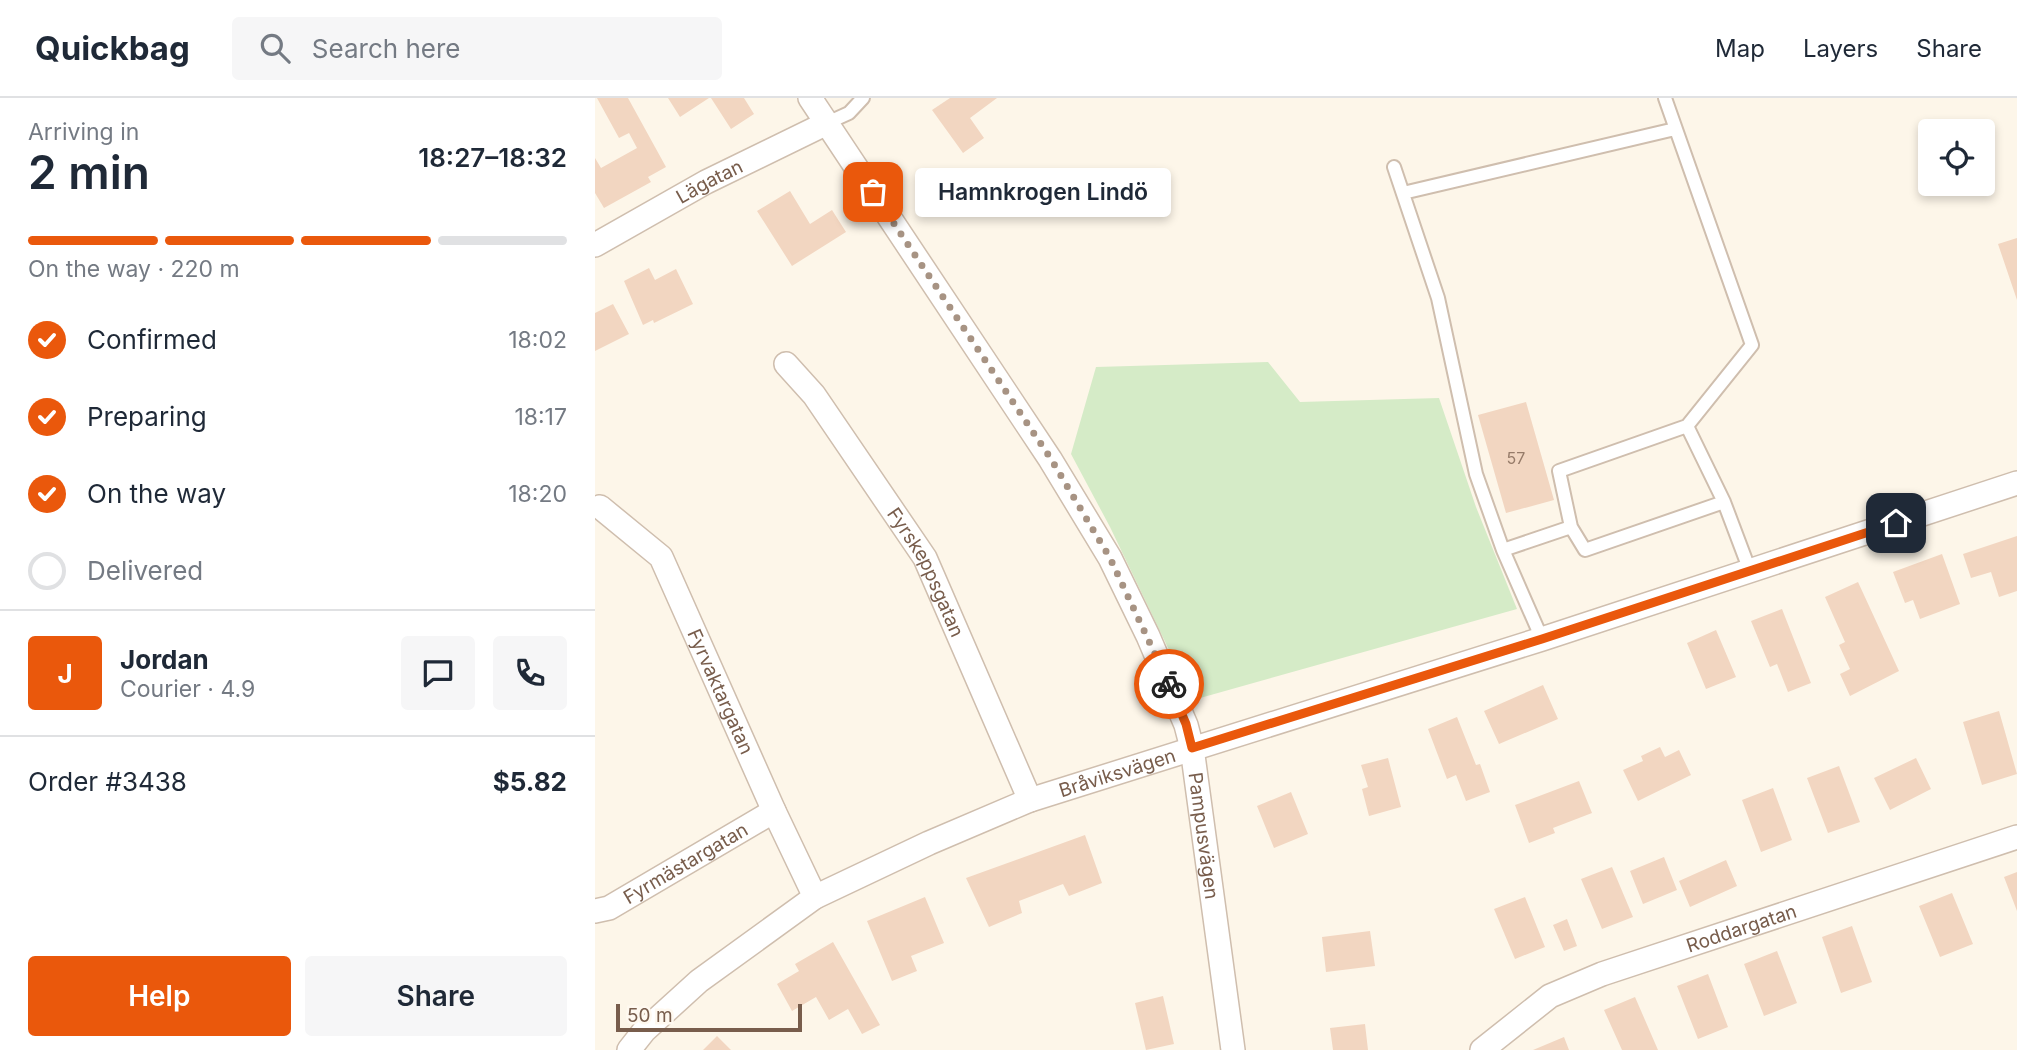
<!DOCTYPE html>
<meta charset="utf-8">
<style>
:root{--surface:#fff;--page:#f6f6f7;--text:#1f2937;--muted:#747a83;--line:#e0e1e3;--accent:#ea580c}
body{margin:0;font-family:Inter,sans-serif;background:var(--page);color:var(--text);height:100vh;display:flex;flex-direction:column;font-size:26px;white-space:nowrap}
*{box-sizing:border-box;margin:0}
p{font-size:23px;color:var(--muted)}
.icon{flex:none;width:38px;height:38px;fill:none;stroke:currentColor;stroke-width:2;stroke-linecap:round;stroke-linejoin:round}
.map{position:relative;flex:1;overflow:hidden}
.side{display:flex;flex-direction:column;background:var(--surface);width:595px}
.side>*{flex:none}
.tools{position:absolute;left:1323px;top:21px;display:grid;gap:14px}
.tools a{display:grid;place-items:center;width:77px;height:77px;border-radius:7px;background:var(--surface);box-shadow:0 4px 10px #0003;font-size:35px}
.scale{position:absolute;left:21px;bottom:18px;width:186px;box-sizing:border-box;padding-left:7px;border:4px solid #785d4c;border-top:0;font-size:19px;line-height:24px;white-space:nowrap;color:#785d4c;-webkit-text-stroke:5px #fff9f0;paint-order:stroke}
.pin{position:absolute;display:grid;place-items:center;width:60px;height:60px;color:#fff;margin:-30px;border-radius:14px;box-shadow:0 4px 10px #0006}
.courier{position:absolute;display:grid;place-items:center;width:70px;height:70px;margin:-35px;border:5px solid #ea580c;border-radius:50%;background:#fff;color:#222;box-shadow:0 2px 9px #0007}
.bubble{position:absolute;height:49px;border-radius:7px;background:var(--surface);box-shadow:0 4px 10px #0003;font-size:23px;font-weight:600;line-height:49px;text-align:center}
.headline em{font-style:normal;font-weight:600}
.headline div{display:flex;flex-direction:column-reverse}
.headline{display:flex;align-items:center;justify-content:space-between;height:119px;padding:0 28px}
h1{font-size:46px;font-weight:600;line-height:52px}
.bar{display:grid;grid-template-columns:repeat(4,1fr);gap:10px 7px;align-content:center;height:84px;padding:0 28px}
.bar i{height:9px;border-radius:5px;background:var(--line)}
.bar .current{background:var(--accent)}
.bar p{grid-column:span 4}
.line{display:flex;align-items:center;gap:18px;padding:0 28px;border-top:2px solid var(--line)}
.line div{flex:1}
.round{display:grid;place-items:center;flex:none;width:74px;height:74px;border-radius:7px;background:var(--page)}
ol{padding:0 28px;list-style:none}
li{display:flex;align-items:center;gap:21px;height:77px}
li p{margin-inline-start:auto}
li .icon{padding:7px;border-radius:50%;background:var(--accent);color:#fff;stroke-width:4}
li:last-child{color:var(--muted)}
li i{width:38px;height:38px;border:4px solid var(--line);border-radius:50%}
.button{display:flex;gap:14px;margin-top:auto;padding:14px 28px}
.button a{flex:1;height:80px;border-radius:7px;background:var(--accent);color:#fff;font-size:28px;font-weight:600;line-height:80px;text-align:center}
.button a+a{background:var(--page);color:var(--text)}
header{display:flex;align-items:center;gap:42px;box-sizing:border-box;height:98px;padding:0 35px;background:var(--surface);border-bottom:2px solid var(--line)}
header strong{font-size:33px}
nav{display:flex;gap:38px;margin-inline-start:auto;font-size:24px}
.search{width:490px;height:63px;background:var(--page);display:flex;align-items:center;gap:18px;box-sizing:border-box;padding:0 24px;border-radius:7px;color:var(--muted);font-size:26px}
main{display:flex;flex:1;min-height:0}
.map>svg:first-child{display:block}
.green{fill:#d5ebc7}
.building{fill:#f2d6c1}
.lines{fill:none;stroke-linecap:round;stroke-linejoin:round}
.service-casing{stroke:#cfbeae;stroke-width:16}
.minor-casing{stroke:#cfbeae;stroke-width:26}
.service{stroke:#fff;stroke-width:12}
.minor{stroke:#fff;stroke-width:23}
.done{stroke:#a79383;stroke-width:7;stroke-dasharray:0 12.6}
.route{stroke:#ea580c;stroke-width:9}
.labels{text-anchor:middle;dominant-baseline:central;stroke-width:5;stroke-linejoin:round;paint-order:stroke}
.number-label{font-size:16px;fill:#967b69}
.street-label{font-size:19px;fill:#785d4c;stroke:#fff9f0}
</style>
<header>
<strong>Quickbag</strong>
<div class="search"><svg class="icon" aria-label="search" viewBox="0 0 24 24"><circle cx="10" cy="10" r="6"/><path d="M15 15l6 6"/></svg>Search here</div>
<nav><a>Map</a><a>Layers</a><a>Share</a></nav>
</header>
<main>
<section class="side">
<div class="headline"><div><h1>2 min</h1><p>Arriving in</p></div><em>18:27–18:32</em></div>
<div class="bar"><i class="current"></i><i class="current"></i><i class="current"></i><i></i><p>On the way · 220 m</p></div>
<ol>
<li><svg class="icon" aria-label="check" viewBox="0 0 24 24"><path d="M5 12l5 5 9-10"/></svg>Confirmed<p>18:02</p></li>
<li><svg class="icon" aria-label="check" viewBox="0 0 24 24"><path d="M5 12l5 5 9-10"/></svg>Preparing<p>18:17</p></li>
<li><svg class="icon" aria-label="check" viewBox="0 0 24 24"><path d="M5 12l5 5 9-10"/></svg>On the way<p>18:20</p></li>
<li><i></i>Delivered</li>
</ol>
<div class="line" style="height:126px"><b class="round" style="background:var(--accent);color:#fff">J</b><div><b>Jordan</b><p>Courier · 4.9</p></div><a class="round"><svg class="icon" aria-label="chat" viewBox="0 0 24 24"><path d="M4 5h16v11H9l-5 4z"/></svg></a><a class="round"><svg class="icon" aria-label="phone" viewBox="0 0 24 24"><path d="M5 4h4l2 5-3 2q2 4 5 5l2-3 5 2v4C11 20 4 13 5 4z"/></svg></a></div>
<div class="line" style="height:91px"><div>Order #3438</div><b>$5.82</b></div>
<div class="button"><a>Help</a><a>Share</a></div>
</section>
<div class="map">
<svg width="1422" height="952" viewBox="0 0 1422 952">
<rect width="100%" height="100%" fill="#fdf6e9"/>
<path class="green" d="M673 264 705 304 844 300 881 409 922 511 598 602 515 429 476 356 501 269Z"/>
<path class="building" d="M2 0H33L71 69 53 79 56 84 9 110 0 95V60L6 70 42 50 34 35 24 40Z
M73 0H114L85 19Z
M116 0H149L159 16 136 31Z
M355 0H402L375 20 389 40 368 55 337 12Z
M195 93 215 126 237 112 251 134 197 168 162 113Z
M1422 140V202L1403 146Z
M54 170 60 182 81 171 98 206 59 225 58 222 48 227 29 183Z
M18 206 34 236 0 253V215Z
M931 304 959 402 911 415 883 317Z
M1422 438V493L1404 499 1396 474 1376 480 1368 456Z
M1347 456 1365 506 1325 521 1318 502 1310 505 1298 474Z
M1263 484 1304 573 1255 598 1245 576 1255 571 1244 547 1250 544 1230 499Z
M1187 511 1216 585 1193 594 1182 566 1175 569 1156 523Z
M1121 532 1141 579 1111 591 1092 545Z
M948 587 963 621 904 646 889 613Z
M1404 613 1422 676 1387 687 1368 624Z
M862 619 881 667 885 666 895 694 871 703 861 677 852 681 833 631Z
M1065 649 1070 659 1084 652 1096 677 1043 703 1028 672 1048 663 1046 658Z
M793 660 806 709 774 718 767 691 773 689 766 667Z
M1321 660 1336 691 1295 712 1279 680Z
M1244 668 1265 724 1233 735 1212 680Z
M984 683 997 715 958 730 960 735 934 745 920 707Z
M1178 690 1197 742 1166 754 1147 702Z
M696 694 713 736 679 750 662 708Z
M490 737 507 785 474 798 468 786 424 803 427 815 394 829 371 780Z
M1069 759 1082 792 1048 806 1035 773Z
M1131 762 1142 788 1095 809 1084 783Z
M1017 769 1038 819 1007 831 986 781Z
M1422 774V813L1409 779Z
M1357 795 1378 846 1345 859 1324 808Z
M330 799 349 845 316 858 322 873 297 883 272 823Z
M930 799 950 849 920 861 899 811Z
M972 821 982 848 969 853 958 827Z
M1257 828 1277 884 1246 895 1227 839Z
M775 833 780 868 731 874 727 839Z
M238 844 285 927 267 936 253 911 234 922 221 899 197 913 182 886 204 873 200 866Z
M1182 853 1202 905 1169 918 1149 866Z
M1113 876 1133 929 1103 941 1082 888Z
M568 898 579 946 551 952 540 905Z
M1040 899 1063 952H1027L1009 912Z
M770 926 773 952H738L735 930Z
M122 938 136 952H108Z
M969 939 974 952H938Z"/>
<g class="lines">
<g class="service-casing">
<path id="service" d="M1070 0 1157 247 1092 328
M232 25 254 15 268 0
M799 69 843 200 881 376 908 452 947 541
M808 95 1080 31
M1129 404 990 452 976 429 964 373 1092 328 1129 404 1155 473
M908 452 976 429"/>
</g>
<g class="minor-casing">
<g id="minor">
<path id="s1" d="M215 0 455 361 515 460 553 538 591 627 597 650 638 952"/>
<path id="s2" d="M0 147 111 84 232 25"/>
<path id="s3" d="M191 266 219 297 330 460 435 702"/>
<path id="s4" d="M5 409 66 459 179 713 220 799"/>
<path id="s5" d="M0 813 14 810 179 713"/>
<path id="s6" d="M34 952 49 933 104 883 220 799 334 745 435 702 947 541 1422 385"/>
<path id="s7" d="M887 952 955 898 1007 876 1422 739"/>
</g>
</g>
<use href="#service" class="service"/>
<use href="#minor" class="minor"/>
</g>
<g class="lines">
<path class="done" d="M278 94 456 361 491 420 515 460 574 586"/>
<path class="route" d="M574 586 591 626 597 650 947 541 1301 425"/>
</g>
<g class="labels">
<g class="number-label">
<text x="921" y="360">57</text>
</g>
<g class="street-label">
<text stroke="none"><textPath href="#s2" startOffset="131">Lägatan</textPath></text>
<text stroke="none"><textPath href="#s3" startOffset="252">Fyrskeppsgatan</textPath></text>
<text stroke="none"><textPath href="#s4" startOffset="226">Fyrvaktargatan</textPath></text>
<text stroke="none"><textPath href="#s6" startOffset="569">Bråviksvägen</textPath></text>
<text stroke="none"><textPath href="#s1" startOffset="845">Pampusvägen</textPath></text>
<text stroke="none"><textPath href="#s5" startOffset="103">Fyrmästargatan</textPath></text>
<text stroke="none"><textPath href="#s7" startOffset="290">Roddargatan</textPath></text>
</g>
</g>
</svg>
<div class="tools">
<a><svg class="icon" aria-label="locate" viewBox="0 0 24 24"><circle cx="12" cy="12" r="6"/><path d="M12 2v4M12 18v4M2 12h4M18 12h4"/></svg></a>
</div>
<div class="scale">50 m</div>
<div class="pin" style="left:278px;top:94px;background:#ea580c"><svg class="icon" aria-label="bag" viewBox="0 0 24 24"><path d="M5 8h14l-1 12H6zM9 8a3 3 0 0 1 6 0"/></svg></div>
<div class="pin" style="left:1301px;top:425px;background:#1f2937"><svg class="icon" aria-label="home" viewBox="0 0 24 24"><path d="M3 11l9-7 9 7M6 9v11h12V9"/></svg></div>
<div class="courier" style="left:574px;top:586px"><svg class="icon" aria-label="bike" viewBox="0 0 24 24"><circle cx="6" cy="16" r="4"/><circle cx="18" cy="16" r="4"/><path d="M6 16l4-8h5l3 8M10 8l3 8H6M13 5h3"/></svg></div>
<div class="bubble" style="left:320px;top:70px;width:256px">Hamnkrogen Lindö</div>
</div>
</main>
